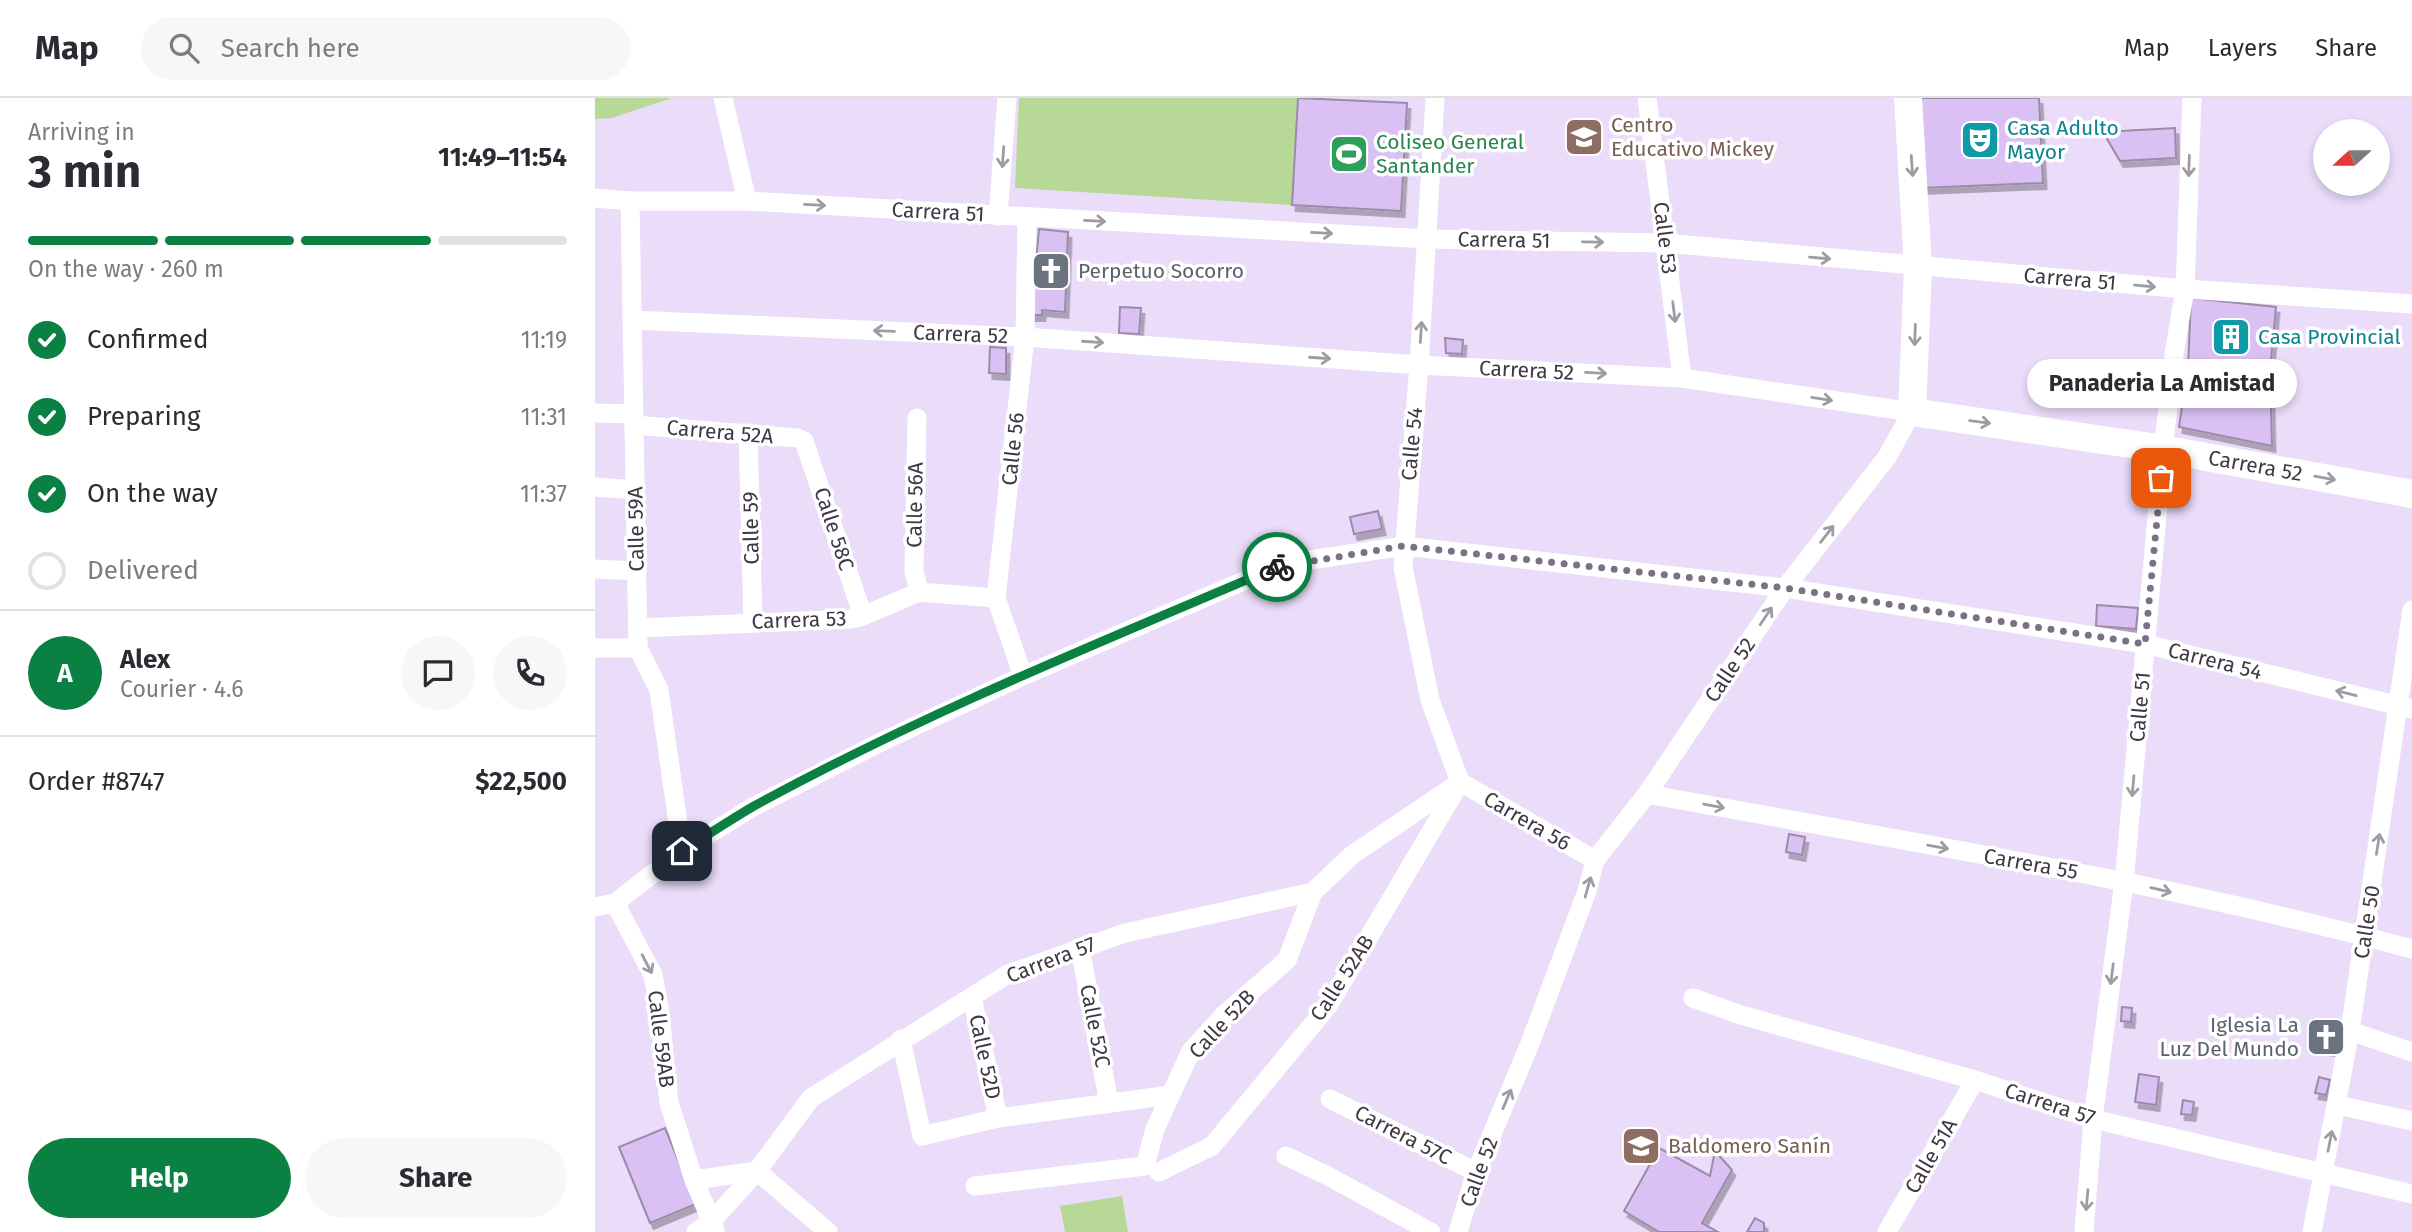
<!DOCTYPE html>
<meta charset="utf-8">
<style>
:root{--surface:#fff;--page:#f7f7f7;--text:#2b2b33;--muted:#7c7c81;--line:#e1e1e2;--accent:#0b8043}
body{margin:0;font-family:"Fira Sans",sans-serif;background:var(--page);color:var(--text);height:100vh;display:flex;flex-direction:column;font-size:26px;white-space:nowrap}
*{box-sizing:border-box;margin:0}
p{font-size:23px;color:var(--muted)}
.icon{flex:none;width:38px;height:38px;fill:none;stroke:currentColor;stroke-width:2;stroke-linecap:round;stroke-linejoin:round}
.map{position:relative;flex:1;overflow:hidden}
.drawer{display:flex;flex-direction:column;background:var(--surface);width:595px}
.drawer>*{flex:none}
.needle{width:46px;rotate:249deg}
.controls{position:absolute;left:1718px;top:21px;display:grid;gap:14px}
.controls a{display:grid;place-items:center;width:77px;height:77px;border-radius:50%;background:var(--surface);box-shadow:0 4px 10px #0003;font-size:35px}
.pin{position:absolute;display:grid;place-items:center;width:60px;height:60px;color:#fff;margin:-30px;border-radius:14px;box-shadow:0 4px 10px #0006}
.courier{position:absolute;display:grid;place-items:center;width:70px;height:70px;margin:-35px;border:5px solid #0b8043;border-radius:50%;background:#fff;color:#222;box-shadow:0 2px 9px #0007}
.bubble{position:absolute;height:49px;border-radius:24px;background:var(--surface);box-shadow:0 4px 10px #0003;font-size:23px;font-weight:700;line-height:49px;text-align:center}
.overview em{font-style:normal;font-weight:700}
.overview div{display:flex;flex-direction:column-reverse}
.overview{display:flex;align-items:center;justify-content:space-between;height:119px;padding:0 28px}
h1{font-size:46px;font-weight:700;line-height:52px}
.bar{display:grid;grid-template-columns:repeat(4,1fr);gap:10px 7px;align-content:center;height:84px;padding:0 28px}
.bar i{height:9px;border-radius:5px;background:var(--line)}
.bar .current{background:var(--accent)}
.bar p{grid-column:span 4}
.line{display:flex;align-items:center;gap:18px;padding:0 28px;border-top:2px solid var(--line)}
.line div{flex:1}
.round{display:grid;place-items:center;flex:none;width:74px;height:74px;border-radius:37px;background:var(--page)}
ol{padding:0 28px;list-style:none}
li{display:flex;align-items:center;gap:21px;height:77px}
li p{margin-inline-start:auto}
li .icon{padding:7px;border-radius:50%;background:var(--accent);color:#fff;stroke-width:4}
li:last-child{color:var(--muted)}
li i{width:38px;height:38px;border:4px solid var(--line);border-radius:50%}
.cta{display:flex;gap:14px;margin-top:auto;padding:14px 28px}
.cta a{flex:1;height:80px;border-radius:42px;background:var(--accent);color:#fff;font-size:28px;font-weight:700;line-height:80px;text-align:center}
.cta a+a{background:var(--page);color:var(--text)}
header{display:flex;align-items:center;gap:42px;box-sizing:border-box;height:98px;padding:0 35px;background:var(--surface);border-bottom:2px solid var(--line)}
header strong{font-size:33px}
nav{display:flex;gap:38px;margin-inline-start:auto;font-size:24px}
.search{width:490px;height:63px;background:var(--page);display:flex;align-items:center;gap:18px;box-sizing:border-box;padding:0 24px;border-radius:38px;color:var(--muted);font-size:26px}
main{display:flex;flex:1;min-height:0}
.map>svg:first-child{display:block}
.green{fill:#b7d897}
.building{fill:#dac0f3;stroke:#9a8ca8;stroke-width:2;filter:url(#shadow)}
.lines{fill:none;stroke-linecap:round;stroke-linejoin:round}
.street{stroke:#fff;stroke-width:19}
.secondary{stroke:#fff;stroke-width:28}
.oneway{stroke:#9e9ca2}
.done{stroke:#7b7184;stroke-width:7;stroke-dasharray:0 12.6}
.route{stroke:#0b8043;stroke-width:9}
.labels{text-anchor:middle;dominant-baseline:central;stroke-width:7;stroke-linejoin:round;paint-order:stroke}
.education-label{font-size:21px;fill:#785e54;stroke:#fff;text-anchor:start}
.culture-label{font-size:21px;fill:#0d838f;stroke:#fff;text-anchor:start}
.leisure-label{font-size:21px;fill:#27864d;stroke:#fff;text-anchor:start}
.street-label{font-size:21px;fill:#3e3844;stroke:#fff}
.worship-label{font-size:21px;fill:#5b616d;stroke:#fff;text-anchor:start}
</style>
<header>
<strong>Map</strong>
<div class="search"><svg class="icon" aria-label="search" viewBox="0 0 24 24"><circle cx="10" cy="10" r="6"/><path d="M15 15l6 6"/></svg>Search here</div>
<nav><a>Map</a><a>Layers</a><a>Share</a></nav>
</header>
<main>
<section class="drawer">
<div class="overview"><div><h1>3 min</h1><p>Arriving in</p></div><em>11:49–11:54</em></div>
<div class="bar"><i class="current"></i><i class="current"></i><i class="current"></i><i></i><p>On the way · 260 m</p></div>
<ol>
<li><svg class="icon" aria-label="check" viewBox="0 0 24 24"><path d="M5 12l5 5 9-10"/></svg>Confirmed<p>11:19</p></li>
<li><svg class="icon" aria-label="check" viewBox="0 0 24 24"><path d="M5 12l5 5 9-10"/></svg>Preparing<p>11:31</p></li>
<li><svg class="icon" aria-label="check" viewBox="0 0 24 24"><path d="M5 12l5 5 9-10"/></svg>On the way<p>11:37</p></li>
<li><i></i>Delivered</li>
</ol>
<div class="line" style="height:126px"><b class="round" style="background:var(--accent);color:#fff">A</b><div><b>Alex</b><p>Courier · 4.6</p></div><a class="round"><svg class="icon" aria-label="chat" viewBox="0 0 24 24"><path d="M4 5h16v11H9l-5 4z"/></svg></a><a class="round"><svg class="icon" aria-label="phone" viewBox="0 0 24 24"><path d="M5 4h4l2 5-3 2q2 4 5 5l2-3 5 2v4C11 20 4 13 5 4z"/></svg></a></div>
<div class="line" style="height:91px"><div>Order #8747</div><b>$22,500</b></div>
<div class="cta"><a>Help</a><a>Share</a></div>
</section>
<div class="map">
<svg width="1817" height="1134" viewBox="0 0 1817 1134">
<defs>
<filter id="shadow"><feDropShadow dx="3.5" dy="6" stdDeviation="0" flood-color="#0004"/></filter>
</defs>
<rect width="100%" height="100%" fill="#ebdcfa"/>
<path class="green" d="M0 0H77L17 20 0 21Z
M424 0H703L697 107 420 90Z
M527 1098 533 1134H470L465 1108Z"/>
<path class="building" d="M703 0 812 5 806 113 697 107Z
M1321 0H1444L1448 85 1325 90Z
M1580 30 1581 60 1525 63 1508 34Z
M444 131 473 134 470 214 447 212V217H436Z
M1596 200 1681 209 1675 272 1593 268Z
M525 209 546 210 544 236 524 235Z
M850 240 868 242 867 256 851 255Z
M395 249 411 250V276L394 275Z
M1593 268 1675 272 1677 348 1584 329Z
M783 413 787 431 759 436 755 419Z
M1502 507 1543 510 1541 531 1501 528Z
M1194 736 1210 739 1207 757 1191 754Z
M1527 909 1537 910 1536 924 1526 923Z
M1721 925 1743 928 1740 952 1718 950Z
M1544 976 1564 979 1561 1007 1540 1004Z
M1724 979 1735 982 1731 997 1720 995Z
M1588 1002 1599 1004 1597 1017 1586 1016Z
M70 1030 101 1106 55 1125 24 1049Z
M1064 1050 1115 1078 1120 1053 1137 1072 1107 1125 1123 1134H1064L1029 1113Z
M1160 1120 1169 1125V1134H1152Z"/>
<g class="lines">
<g class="street">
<path d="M128 0 152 103"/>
<path d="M840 0 824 267 808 469 835 602 865 684"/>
<path d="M1052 0 1087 280"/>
<path d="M0 100 35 103H152L832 141 1070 145 1590 191 1817 206"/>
<path d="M35 103 43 550 64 592 87 753"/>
<path d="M403 118 412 0"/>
<path id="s1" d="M37 222 430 239 824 267 1087 280 1317 314 1292 359 1190 490 1052 696 1000 762 992 793 934 948 881 1074 863 1134"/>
<path d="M0 315 39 316"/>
<path d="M322 320 319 473 324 494"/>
<path d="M39 327 203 340 209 343 268 518"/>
<path d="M153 335 158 524"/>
<path d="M0 389 40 392"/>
<path d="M0 471 42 473"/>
<path d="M43 530 256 521 268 518 324 494 401 500"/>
<path d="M0 550H43"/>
<path d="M428 578 401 500 430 239 432 119"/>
<path d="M865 684 1000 762"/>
<path d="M1052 696C1308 743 1566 783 1817 851"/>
<path d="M20 805 58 877 65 916 74 1005 99 1082 120 1132"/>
<path d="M0 809 20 805 87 753 158 709 290 642 428 578 688 466 809 448 1190 490 1550 546 1817 611"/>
<path d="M485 850 514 1005"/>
<path d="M377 899 403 1020"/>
<path d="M1098 900 1146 917 1380 982 1498 1021 1817 1096"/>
<path d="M1755 933 1817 954"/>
<path d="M306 941 327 1038 403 1020 576 997"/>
<path d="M735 1001 881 1074"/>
<path d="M1742 1007 1817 1023"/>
<path d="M691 1058 731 1077 836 1134"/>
<path d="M564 1074 617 1048 733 908 863 688"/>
<path d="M99 1082 162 1073 233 1134"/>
<path d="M380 1088 550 1068 560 1031 596 953 629 917 692 862 718 794"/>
<path d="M101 1134 117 1123 162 1073 216 1000 413 876 530 835 718 794 757 757 865 684"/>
<path d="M1292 1134 1380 982"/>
<path d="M1489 1134 1498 1021 1529 784 1568 352 1579 256 1590 191 1597 0"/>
<path d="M1717 1134 1755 933 1817 512"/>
</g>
<path class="secondary" id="s2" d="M1313 0 1323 169 1317 314 1556 349 1817 396"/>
</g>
<defs><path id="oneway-shaft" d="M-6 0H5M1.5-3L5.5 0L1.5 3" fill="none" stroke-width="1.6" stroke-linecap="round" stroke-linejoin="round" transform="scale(1.75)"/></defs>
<g class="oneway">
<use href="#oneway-shaft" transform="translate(408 59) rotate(94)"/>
<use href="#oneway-shaft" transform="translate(1317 68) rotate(86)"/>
<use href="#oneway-shaft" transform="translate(1594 68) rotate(92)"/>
<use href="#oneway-shaft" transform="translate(220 107) rotate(3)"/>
<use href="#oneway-shaft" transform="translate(500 123) rotate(3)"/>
<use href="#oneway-shaft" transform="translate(727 135) rotate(3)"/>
<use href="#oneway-shaft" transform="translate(998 144) rotate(1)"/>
<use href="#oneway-shaft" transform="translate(1225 160) rotate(5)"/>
<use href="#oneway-shaft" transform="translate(1550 188) rotate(5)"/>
<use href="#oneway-shaft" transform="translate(1079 214) rotate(83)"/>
<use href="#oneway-shaft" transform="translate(289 233) rotate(-178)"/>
<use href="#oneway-shaft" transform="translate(826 234) rotate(-86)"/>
<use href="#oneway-shaft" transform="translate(1320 237) rotate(92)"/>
<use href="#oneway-shaft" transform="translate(498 244) rotate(4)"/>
<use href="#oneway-shaft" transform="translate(725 260) rotate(4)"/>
<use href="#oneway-shaft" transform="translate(1001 275) rotate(3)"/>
<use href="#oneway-shaft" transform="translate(1227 301) rotate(9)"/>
<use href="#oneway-shaft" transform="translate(1385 324) rotate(8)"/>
<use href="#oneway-shaft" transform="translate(1730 380) rotate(10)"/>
<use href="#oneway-shaft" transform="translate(1232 436) rotate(-52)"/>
<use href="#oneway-shaft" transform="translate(1171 518) rotate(-56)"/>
<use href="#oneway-shaft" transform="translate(1751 595) rotate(-166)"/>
<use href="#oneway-shaft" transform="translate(1538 688) rotate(95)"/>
<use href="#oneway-shaft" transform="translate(1119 708) rotate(10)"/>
<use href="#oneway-shaft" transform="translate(1783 746) rotate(-81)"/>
<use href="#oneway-shaft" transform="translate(1343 749) rotate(10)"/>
<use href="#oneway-shaft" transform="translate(993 789) rotate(-74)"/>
<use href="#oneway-shaft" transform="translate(1566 792) rotate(13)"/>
<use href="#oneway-shaft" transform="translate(52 866) rotate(62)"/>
<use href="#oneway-shaft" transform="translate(1517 876) rotate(97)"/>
<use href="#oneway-shaft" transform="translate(912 1001) rotate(-67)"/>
<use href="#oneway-shaft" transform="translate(1735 1043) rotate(-79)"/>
<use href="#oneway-shaft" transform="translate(1492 1102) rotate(95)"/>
</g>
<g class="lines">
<path class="done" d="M682 469 808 448 1190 490 1550 546 1566 380"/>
<path class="route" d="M87 753C111 738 135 722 159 708 327 616 506 544 682 469"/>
</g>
<defs>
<g id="school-square" transform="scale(2.0125)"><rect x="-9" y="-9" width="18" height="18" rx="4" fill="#8d6e63" stroke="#fff"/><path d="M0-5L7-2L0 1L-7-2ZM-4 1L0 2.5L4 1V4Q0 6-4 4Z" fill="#fff"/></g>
<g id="theatre-square" transform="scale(2.0125)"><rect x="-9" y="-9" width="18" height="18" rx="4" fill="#0f9aa8" stroke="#fff"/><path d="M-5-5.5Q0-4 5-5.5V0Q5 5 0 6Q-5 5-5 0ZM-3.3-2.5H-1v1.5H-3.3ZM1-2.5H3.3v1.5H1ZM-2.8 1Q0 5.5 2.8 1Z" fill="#fff"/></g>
<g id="stadium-square" transform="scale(2.0125)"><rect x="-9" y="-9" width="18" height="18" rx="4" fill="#2e9e5b" stroke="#fff"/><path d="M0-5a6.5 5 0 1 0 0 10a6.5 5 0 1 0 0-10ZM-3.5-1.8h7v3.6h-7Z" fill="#fff"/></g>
<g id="church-square" transform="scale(2.0125)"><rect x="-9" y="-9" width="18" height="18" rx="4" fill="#6b7280" stroke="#fff"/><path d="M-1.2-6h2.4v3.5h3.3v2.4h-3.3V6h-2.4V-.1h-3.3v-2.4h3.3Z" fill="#fff"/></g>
<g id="building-square" transform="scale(2.0125)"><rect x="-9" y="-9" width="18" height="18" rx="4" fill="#0f9aa8" stroke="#fff"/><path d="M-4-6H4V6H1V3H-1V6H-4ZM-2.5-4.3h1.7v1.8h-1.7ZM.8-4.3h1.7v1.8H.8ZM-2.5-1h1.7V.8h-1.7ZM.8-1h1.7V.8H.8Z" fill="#fff"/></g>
</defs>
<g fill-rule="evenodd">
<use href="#school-square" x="989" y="39"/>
<use href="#theatre-square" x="1385" y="42"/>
<use href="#stadium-square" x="754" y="56"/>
<use href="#church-square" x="456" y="173"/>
<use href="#building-square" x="1636" y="239"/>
<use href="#church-square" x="1731" y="939"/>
<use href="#school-square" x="1046" y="1048"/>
</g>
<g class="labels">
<g class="education-label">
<text x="1016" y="27">Centro<tspan x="1016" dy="24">Educativo Mickey</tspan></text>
<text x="1073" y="1048">Baldomero Sanín</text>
</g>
<g class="culture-label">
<text x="1412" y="30">Casa Adulto<tspan x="1412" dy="24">Mayor</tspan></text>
<text x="1663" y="239">Casa Provincial</text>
</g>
<g class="leisure-label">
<text x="781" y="44">Coliseo General<tspan x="781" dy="24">Santander</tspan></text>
</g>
<g class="street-label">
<text transform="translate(343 114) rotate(3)">Carrera 51</text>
<text transform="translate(1070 140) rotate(83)">Calle 53</text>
<text transform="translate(909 142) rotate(1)">Carrera 51</text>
<text transform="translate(1475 181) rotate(5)">Carrera 51</text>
<text stroke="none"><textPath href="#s1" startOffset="329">Carrera 52</textPath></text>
<text stroke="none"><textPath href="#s1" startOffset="896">Carrera 52</textPath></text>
<text transform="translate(125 334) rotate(5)">Carrera 52A</text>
<text transform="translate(817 346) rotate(-85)">Calle 54</text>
<text transform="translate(418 351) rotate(-84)">Calle 56</text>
<text stroke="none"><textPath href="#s2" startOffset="662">Carrera 52</textPath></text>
<text transform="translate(320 407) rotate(-89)">Calle 56A</text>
<text transform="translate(156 430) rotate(-91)">Calle 59</text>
<text transform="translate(41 431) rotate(-91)">Calle 59A</text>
<text transform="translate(239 431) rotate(72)">Calle 58C</text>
<text transform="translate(204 522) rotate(-2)">Carrera 53</text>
<text transform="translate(1620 563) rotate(14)">Carrera 54</text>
<text transform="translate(1135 572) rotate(-56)">Calle 52</text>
<text transform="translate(1545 609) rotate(-85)">Calle 51</text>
<text transform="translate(932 723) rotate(30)">Carrera 56</text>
<text transform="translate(1436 766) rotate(10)">Carrera 55</text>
<text transform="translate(1772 824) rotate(-81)">Calle 50</text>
<text transform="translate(456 862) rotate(-21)">Carrera 57</text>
<text transform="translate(747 880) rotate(-57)">Calle 52AB</text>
<text transform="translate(627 926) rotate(-47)">Calle 52B</text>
<text transform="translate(500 928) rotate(79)">Calle 52C</text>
<text transform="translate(66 941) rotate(83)">Calle 59AB</text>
<text transform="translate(390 959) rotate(78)">Calle 52D</text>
<text transform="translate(1455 1006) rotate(18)">Carrera 57</text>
<text transform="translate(808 1037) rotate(27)">Carrera 57C</text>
<text transform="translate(1336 1058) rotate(-60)">Calle 51A</text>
<text transform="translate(884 1074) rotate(-70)">Calle 52</text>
</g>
<g class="worship-label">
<text x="483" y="173">Perpetuo Socorro</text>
<text x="1704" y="927" text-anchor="end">Iglesia La<tspan x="1704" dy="24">Luz Del Mundo</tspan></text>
</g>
</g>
</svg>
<div class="controls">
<a><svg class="needle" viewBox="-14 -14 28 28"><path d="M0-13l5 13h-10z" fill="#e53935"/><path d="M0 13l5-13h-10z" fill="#7c7c81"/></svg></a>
</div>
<div class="pin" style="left:1566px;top:380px;background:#ea580c"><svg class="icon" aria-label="bag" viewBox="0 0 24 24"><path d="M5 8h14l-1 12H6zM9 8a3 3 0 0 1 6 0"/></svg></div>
<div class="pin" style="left:87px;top:753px;background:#1f2937"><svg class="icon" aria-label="home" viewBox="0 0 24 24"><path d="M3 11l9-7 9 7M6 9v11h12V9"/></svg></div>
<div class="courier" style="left:682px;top:469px"><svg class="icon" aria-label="bike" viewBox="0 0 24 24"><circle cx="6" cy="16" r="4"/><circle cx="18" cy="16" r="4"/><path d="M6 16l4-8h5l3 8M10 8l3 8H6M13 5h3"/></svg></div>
<div class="bubble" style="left:1432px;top:261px;width:270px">Panaderia La Amistad</div>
</div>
</main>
